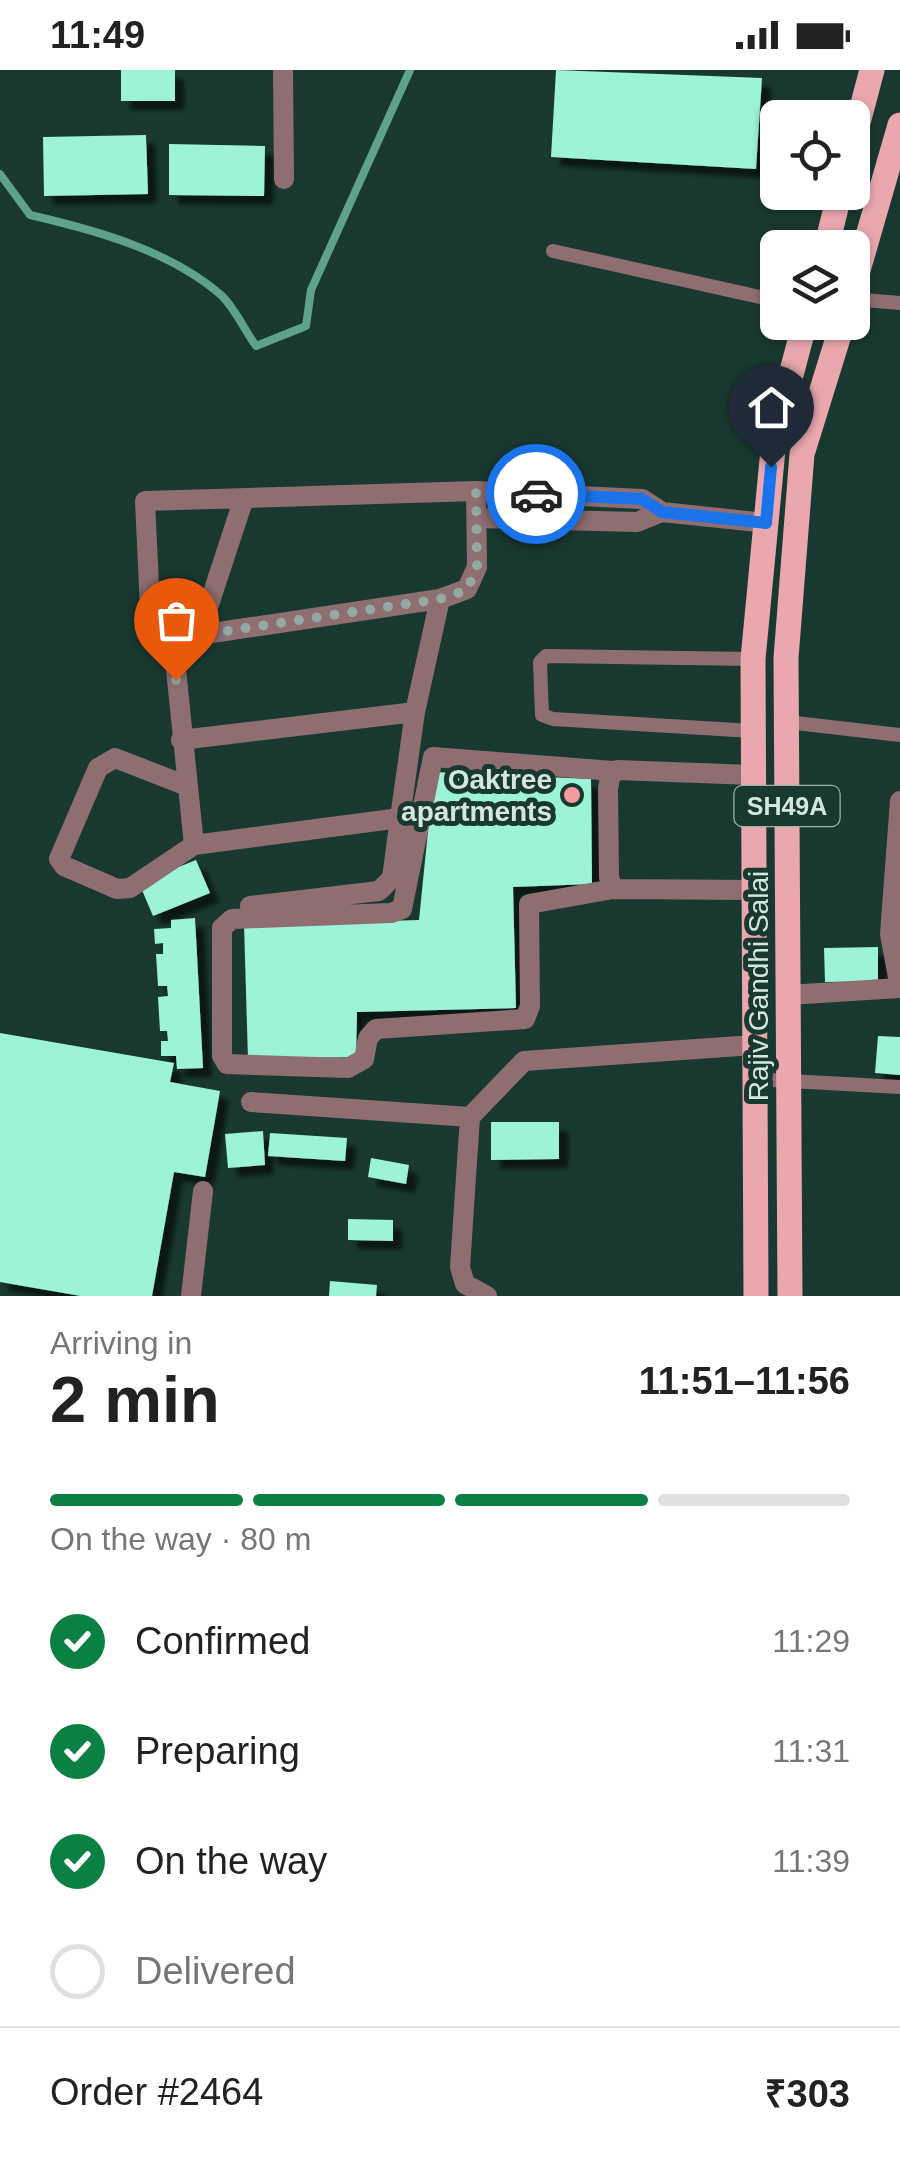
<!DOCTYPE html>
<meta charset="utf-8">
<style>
:root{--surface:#fff;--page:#f2f2f2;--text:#222;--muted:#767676;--line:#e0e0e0;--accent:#0b8043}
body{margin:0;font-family:Helvetica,sans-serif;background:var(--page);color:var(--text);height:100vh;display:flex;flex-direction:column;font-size:38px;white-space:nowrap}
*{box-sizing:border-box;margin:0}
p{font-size:32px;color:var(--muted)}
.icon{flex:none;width:55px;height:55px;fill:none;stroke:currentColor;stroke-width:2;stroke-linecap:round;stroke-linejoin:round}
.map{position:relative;height:1226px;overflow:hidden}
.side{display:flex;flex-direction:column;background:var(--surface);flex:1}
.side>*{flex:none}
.buttons{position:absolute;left:760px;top:30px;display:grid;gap:20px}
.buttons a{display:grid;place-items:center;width:110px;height:110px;border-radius:15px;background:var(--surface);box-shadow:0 2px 8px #0004;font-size:50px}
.pin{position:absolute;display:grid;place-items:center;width:85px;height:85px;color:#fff;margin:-102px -42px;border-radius:50% 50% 50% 0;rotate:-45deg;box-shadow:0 0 10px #0007}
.pin .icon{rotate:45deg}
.courier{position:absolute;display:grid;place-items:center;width:100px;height:100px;margin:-50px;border:8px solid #1a73e8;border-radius:50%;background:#fff;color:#222;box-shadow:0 2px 12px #0007}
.summary em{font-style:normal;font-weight:700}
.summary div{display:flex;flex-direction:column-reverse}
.summary{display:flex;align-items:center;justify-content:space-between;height:170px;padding:0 50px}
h1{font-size:65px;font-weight:700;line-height:75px}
.bar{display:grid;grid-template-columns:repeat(4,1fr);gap:15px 10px;align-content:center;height:120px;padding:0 50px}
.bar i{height:12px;border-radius:8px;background:var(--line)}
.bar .current{background:var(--accent)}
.bar p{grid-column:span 4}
.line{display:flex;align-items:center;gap:25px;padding:0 50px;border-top:2px solid var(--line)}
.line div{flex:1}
ol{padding:0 50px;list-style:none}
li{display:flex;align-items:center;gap:30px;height:110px}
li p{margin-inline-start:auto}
li .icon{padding:10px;border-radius:50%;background:var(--accent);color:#fff;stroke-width:4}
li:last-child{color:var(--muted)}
li i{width:55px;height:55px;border:5px solid var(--line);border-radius:50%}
.status{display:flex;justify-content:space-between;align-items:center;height:70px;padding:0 50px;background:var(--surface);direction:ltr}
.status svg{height:28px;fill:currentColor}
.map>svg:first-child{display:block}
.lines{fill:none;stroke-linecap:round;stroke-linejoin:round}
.stream{stroke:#5ea28e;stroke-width:8}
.building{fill:#9df3d7;filter:url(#shadow)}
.lane{stroke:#8f6e71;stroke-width:14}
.street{stroke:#8f6e71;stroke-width:20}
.primary{stroke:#eaa8ae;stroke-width:25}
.done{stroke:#93a9a2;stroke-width:10;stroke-dasharray:0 18}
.route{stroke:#1a73e8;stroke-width:12}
.poi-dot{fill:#f49aa3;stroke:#193930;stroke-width:4}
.labels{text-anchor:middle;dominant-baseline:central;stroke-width:10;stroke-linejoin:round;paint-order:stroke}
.shield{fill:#193930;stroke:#9cb2aa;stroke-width:2.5}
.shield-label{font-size:25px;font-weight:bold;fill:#d4e6df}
.poi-label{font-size:28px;font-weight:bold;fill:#d4e6df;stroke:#193930;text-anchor:end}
.street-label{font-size:28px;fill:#d4e6df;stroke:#193930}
</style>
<div class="status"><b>11:49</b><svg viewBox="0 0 49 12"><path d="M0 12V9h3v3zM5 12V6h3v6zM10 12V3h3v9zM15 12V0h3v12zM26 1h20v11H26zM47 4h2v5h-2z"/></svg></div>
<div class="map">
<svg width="900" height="1226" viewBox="0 0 900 1226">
<defs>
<filter id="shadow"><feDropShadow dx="9" dy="9" stdDeviation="2.5" flood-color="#0009"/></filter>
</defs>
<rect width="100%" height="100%" fill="#193930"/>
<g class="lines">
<path class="stream" d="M0 104 30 145C95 160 169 180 221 225 235 238 245 261 256 276L306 256 311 220 410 0"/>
</g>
<path class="building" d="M121 0H175V31H121Z
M556 0 762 8 756 99 551 87Z
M146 65 148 124 44 126 43 67Z
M169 74 265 76 264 126 169 125Z
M434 702 591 709 592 814 513 817 516 938 357 942 356 987 248 989 244 855 419 850Z
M196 790 210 823 153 846 139 813Z
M195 848 203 998 177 999 176 986H161V971H168L167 961H160L158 927 168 926 167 916H158L156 884H163V873L155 874 154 859 171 858V850Z
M878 877V911L825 912 824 878Z
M0 963 174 993 170 1012 220 1021 205 1107 174 1102 152 1226H81L0 1212Z
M878 966 900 967V1005L875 1003Z
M491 1052H559V1089L491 1090Z
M263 1061 265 1095 228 1098 225 1064Z
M270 1063 347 1068 345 1091 268 1086Z
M371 1088 409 1095 406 1114 368 1107Z
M348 1149 393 1150V1171L348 1170Z
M330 1211 377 1215 376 1226H329Z"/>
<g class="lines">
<path class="lane" d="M553 181 778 231
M852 229 900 233
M753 589 546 586 540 592 542 645 553 649 753 661
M787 652 900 665
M754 1009 900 1017"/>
<path class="street" d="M283 0 284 109
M243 431 199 565C189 580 176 581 159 576L151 559 145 431 476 421 642 429 662 442 766 453
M477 448 637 452 662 442
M199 565 440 529 467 519 477 497 476 421
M174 580 194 775
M181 670 415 642 440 529
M613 701 433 687 402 839 391 843 232 849 222 858V986L227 994 348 998 364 989 368 968 376 959 525 949 530 936 529 834 613 819
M753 705 617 700 610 707 608 719 609 807 613 819 754 820
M187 716 115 688 98 698 59 789 64 796 117 819 130 818 194 775 400 748 415 642
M900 731 890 864 900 918
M250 836 379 821 392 808 400 748
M788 925 899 918
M251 1032 470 1047
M191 1226 203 1121
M487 1226 465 1214 460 1197 470 1047 524 991 754 975"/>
<path class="primary" d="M852 75 872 0
M826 178 840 122
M852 221 900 55
M756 1226 753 589 774 369 805 252
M790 1226 786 588 802 384 843 252"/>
</g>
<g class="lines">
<path class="done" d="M176 610 174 580 192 575 199 565 440 529 467 520 477 497 476 421 536 424"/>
<path class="route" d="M536 424 642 429 662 442 766 453 771 397"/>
</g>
<circle class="poi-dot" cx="572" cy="725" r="10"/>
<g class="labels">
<rect class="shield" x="734.5" y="716" width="105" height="40" rx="8"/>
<g class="shield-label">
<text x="787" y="736">SH49A</text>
</g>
<g class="poi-label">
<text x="552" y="709">Oaktree<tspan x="552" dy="32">apartments</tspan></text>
</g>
<g class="street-label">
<text transform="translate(758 916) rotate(-90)">Rajiv Gandhi Salai</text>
</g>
</g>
</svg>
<div class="buttons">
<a><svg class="icon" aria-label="locate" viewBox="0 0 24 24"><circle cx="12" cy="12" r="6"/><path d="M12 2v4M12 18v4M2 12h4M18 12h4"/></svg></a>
<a><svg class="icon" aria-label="layers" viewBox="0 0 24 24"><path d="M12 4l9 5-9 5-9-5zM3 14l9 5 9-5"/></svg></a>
</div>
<div class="pin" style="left:176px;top:610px;background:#ea580c"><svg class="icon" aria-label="bag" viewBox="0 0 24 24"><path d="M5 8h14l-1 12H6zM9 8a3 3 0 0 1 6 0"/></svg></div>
<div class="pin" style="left:771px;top:397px;background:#1f2937"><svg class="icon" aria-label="home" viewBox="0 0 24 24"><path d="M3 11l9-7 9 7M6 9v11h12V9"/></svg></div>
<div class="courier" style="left:536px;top:424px"><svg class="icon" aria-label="car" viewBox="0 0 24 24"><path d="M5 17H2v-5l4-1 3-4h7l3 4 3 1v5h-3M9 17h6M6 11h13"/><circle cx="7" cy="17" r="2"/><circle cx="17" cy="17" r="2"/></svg></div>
</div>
<section class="side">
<div class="summary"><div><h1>2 min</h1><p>Arriving in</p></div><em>11:51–11:56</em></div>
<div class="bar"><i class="current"></i><i class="current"></i><i class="current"></i><i></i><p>On the way · 80 m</p></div>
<ol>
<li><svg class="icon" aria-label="check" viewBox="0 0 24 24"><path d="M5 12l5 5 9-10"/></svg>Confirmed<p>11:29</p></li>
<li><svg class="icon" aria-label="check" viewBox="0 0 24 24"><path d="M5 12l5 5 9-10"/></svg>Preparing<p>11:31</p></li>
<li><svg class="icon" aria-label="check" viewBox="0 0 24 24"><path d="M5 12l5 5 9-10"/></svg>On the way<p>11:39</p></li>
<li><i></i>Delivered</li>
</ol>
<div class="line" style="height:130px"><div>Order #2464</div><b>₹303</b></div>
</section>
